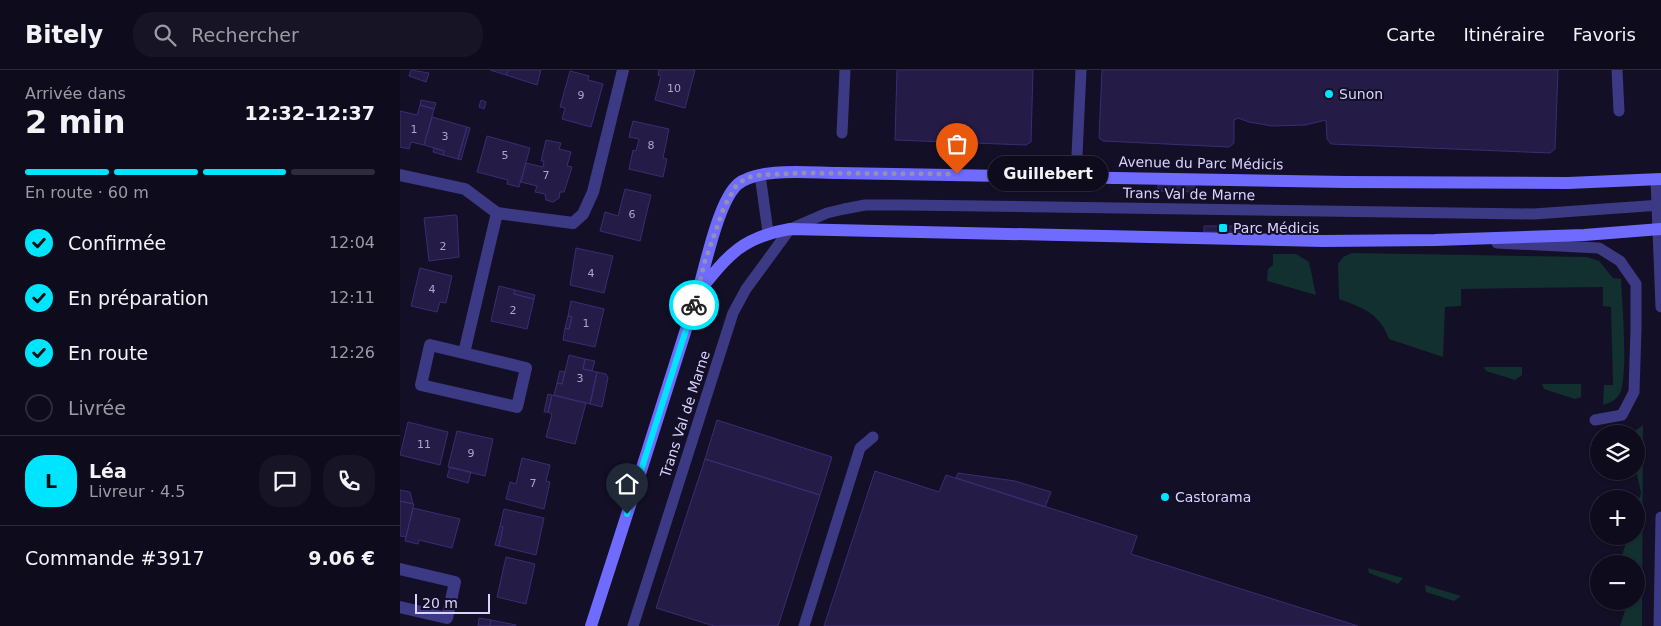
<!DOCTYPE html>
<html lang="fr">
<meta charset="utf-8">
<style>
:root{--surface:#0e0b1c;--page:#171425;--text:#f1f3f6;--muted:#9b9ba3;--line:#2e2b3b;--accent:#00e5ff}
body{margin:0;font-family:"DejaVu Sans",sans-serif;background:var(--page);color:var(--text);height:100vh;display:flex;flex-direction:column;font-size:19px;white-space:nowrap}
*{box-sizing:border-box;margin:0}
p{font-size:16px;color:var(--muted)}
.icon{flex:none;width:28px;height:28px;fill:none;stroke:currentColor;stroke-width:2;stroke-linecap:round;stroke-linejoin:round}
.map{position:relative;flex:1;overflow:hidden}
.details{display:flex;flex-direction:column;background:var(--surface);width:400px}
.details>*{flex:none}
.controls{position:absolute;left:1190px;top:355px;display:grid;gap:10px}
.controls a{display:grid;place-items:center;width:55px;height:55px;border-radius:50%;background:var(--surface);box-shadow:0 1px 4px #0004,0 0 0 1px var(--line);font-size:25px}
.scale{position:absolute;left:15px;bottom:12px;width:75px;box-sizing:border-box;padding-left:5px;border:2px solid #d9d4ff;border-top:0;font-size:14px;line-height:18px;white-space:nowrap;color:#d9d4ff;-webkit-text-stroke:4px #130f26;paint-order:stroke}
.pin{position:absolute;display:grid;place-items:center;width:42px;height:42px;color:#fff;margin:-51px -21px;border-radius:50% 50% 50% 0;rotate:-45deg;box-shadow:0 0 5px #0007}
.pin .icon{rotate:45deg}
.courier{position:absolute;display:grid;place-items:center;width:50px;height:50px;margin:-25px;border:4px solid #00e5ff;border-radius:50%;background:#fff;color:#222;box-shadow:0 1px 6px #0007}
.bubble{position:absolute;height:35px;border-radius:18px;background:var(--surface);box-shadow:0 1px 4px #0004,0 0 0 1px var(--line);font-size:16px;font-weight:600;line-height:35px;text-align:center}
.overview em{font-style:normal;font-weight:600}
.overview div{display:flex;flex-direction:column-reverse}
.overview{display:flex;align-items:center;justify-content:space-between;height:85px;padding:0 25px}
h1{font-size:32px;font-weight:600;line-height:38px}
.bar{display:grid;grid-template-columns:repeat(4,1fr);gap:8px 5px;align-content:center;height:60px;padding:0 25px}
.bar i{height:6px;border-radius:4px;background:var(--line)}
.bar .active{background:var(--accent)}
.bar p{grid-column:span 4}
.line{display:flex;align-items:center;gap:12px;padding:0 25px;border-top:1px solid var(--line)}
.line div{flex:1}
.round{display:grid;place-items:center;flex:none;width:52px;height:52px;border-radius:20px;background:var(--page)}
ol{padding:0 25px;list-style:none}
li{display:flex;align-items:center;gap:15px;height:55px}
li p{margin-inline-start:auto}
li .icon{padding:5px;border-radius:50%;background:var(--accent);color:#111;stroke-width:4}
li:last-child{color:var(--muted)}
li i{width:28px;height:28px;border:2px solid var(--line);border-radius:50%}
header{display:flex;align-items:center;gap:30px;box-sizing:border-box;height:70px;padding:0 25px;background:var(--surface);border-bottom:1px solid var(--line)}
header strong{font-size:24px}
nav{display:flex;gap:28px;margin-inline-start:auto;font-size:18px}
.search{width:350px;height:45px;background:var(--page);display:flex;align-items:center;gap:12px;box-sizing:border-box;padding:0 18px;border-radius:20px;color:var(--muted);font-size:19px}
main{display:flex;flex:1;min-height:0}
.map>svg:first-child{display:block}
.green{fill:#12302f}
.building{fill:#241b47;stroke:#3b2d73}
.lines{fill:none;stroke-linecap:round;stroke-linejoin:round}
.lane{stroke:#3d3a85;stroke-width:11}
.street{stroke:#3d3a85;stroke-width:12}
.secondary{stroke:#6f6bff;stroke-width:12}
.done{stroke:#948fb3;stroke-width:5;stroke-dasharray:0 9}
.route{stroke:#00e5ff;stroke-width:6}
.poi-dot{fill:#00e5ff;stroke:#130f26;stroke-width:2}
.labels{text-anchor:middle;dominant-baseline:central;stroke-width:4;stroke-linejoin:round;paint-order:stroke}
.number-label{font-size:11px;fill:#aca6d1}
.poi-label{font-size:14px;fill:#d9d4ff;stroke:#130f26;text-anchor:start}
.street-label{font-size:14px;fill:#d9d4ff;stroke:#130f26}
</style>
<header>
<strong>Bitely</strong>
<div class="search"><svg class="icon" aria-label="search" viewBox="0 0 24 24"><circle cx="10" cy="10" r="6"/><path d="M15 15l6 6"/></svg>Rechercher</div>
<nav><a>Carte</a><a>Itinéraire</a><a>Favoris</a></nav>
</header>
<main>
<section class="details">
<div class="overview"><div><h1>2 min</h1><p>Arrivée dans</p></div><em>12:32–12:37</em></div>
<div class="bar"><i class="active"></i><i class="active"></i><i class="active"></i><i></i><p>En route · 60 m</p></div>
<ol>
<li><svg class="icon" aria-label="check" viewBox="0 0 24 24"><path d="M5 12l5 5 9-10"/></svg>Confirmée<p>12:04</p></li>
<li><svg class="icon" aria-label="check" viewBox="0 0 24 24"><path d="M5 12l5 5 9-10"/></svg>En préparation<p>12:11</p></li>
<li><svg class="icon" aria-label="check" viewBox="0 0 24 24"><path d="M5 12l5 5 9-10"/></svg>En route<p>12:26</p></li>
<li><i></i>Livrée</li>
</ol>
<div class="line" style="height:90px"><b class="round" style="background:var(--accent);color:#111">L</b><div><b>Léa</b><p>Livreur · 4.5</p></div><a class="round"><svg class="icon" aria-label="chat" viewBox="0 0 24 24"><path d="M4 5h16v11H9l-5 4z"/></svg></a><a class="round"><svg class="icon" aria-label="phone" viewBox="0 0 24 24"><path d="M5 4h4l2 5-3 2q2 4 5 5l2-3 5 2v4C11 20 4 13 5 4z"/></svg></a></div>
<div class="line" style="height:65px"><div>Commande #3917</div><b>9.06 €</b></div>
</section>
<div class="map">
<svg width="1261" height="556" viewBox="0 0 1261 556">
<rect width="100%" height="100%" fill="#130f26"/>
<path class="green" d="M952 183 1187 187 1199 191 1213 208 1221 209C1222 230 1229 311 1219 325 1215 331 1209 333 1203 335L1204 315H1213L1211 237 1203 236V217L1061 219V236L1045 237 1043 287 989 269C980 244 964 238 939 229L938 194 943 187Z
M873 184H896L909 192 916 225 867 211 868 199 873 195Z
M1084 297H1122V305L1115 310 1086 301Z
M1142 314H1181V327L1175 329 1144 319Z
M1243 355 1242 556H1220L1228 531H1236V507L1240 494 1221 489 1228 466H1236V439L1241 423 1236 400V364H1231Z
M968 498 1003 508 998 514 969 503Z
M1025 515 1061 526 1054 531 1026 522Z"/>
<path class="building" d="M11 0 29 3 26 12 9 6Z
M90 0H108L106 5Z
M108 0H141L137 15 106 5Z
M259 0H295L285 38 255 30 261 6 258 5Z
M497 0H633L631 72 626 75 495 70Z
M702 0H1158L1155 79 1150 83 931 74 927 69 926 50 905 55 872 56 849 52 838 48 834 50V73L829 77 703 71 699 68Z
M170 1 189 6 188 10 203 14 191 57 162 49 165 38 160 37Z
M21 30 36 33 34 39 20 35Z
M81 30 86 32 84 39 79 37Z
M20 35 34 39 24 75 11 72 9 79 0 77V41L17 45Z
M32 47 67 57 58 89 43 85 44 81 24 75Z
M233 51 269 59 263 88 267 89 263 107 229 99 233 80 236 81 239 69 229 67Z
M67 57 70 58 61 90 58 89Z
M87 66 130 78 119 117 107 114 108 110 77 102Z
M146 70 161 73 159 79 171 82 167 96 172 97 164 122H160L159 128 153 132 146 130 145 124 135 122 137 116 121 112 126 93 143 97 144 91H141Z
M34 78 44 81 43 85 33 82Z
M758 115 795 116V122L758 121Z
M225 119 251 125 240 171 200 161 205 142 218 146Z
M55 145 57 146 59 187 29 191 24 148Z
M804 156H842L841 162H804Z
M176 178 213 186 204 223 170 215Z
M20 198 52 206 46 233 40 232 37 242 11 236Z
M99 216 115 220 114 224 134 229 127 259 91 251Z
M115 220 135 225 134 229 114 224Z
M171 231 204 239 195 277 163 270 165 258 169 259 172 247 168 246Z
M168 246 172 247 169 259 165 258Z
M169 285 185 289 183 299 197 302 190 334 154 325 157 313 162 314Z
M185 289 195 291 192 301 183 299Z
M160 301 165 302 162 314 157 313Z
M197 302 206 304 208 308 202 337 190 334Z
M148 324 152 325 148 342H144Z
M152 325 186 333 175 374 146 367 152 344 148 342Z
M317 350 432 387 420 425 305 389Z
M8 352 48 362 40 395 0 385Z
M57 361 93 369 85 406 48 397Z
M122 388 150 395 146 411 150 412 144 439 106 429 110 412 116 414Z
M305 389 420 425 378 556H314L256 538Z
M50 397 71 402 68 413 47 407Z
M475 401 539 422 546 405 600 422 737 466 731 484 958 556H424Z
M558 403 615 411 651 422 645 437 556 408Z
M0 420 10 422 13 434 0 431Z
M0 431 14 434 6 467 0 466Z
M13 438 60 449 52 478 19 470 18 474 5 471Z
M104 439 144 448 136 485 99 476 103 457 100 456Z
M100 456 103 457 99 476 95 475Z
M106 487 135 494 126 534 97 527Z
M79 548 91 550 90 556H78Z
M91 550 116 555V556H90Z"/>
<g class="lines">
<path class="lane" d="M1217 0 1219 41
M442 63 445 0
M360 105 368 162
M676 106 681 0
M1256 109 1261 237
M1097 173 1199 178 1220 191 1236 214V260L1234 322 1222 345 1195 350
M233 556 333 243 346 219 390 159 427 143 444 139 465 135H505L1134 144 1261 135
M404 556 460 378 473 367
M1259 556 1261 447"/>
<path class="street" d="M0 105 65 119 97 143 173 153 183 144 193 122 223 0
M30 275 126 298 117 337 21 315Z
M64 283 97 143
M0 499 55 512 47 548 0 537"/>
<path class="secondary" d="M300 220C329 184 343 167 390 159L923 171 1035 170 1184 165 1261 159
M191 556C226 448 261 339 295 231 304 204 317 132 338 114 359 97 411 103 438 103L945 112 1168 113 1261 109"/>
</g>
<g class="lines">
<path class="done" d="M294 235 305 191 324 137 336 116 346 108 360 105 400 103 557 104"/>
<path class="route" d="M227 444 294 235"/>
</g>
<g class="poi-dot">
<circle cx="929" cy="24" r="5"/>
<rect x="818" y="153" width="10" height="10" rx="2.5"/>
<circle cx="765" cy="427" r="5"/>
</g>
<g class="labels">
<g class="number-label">
<text x="274" y="18">10</text>
<text x="181" y="25">9</text>
<text x="14" y="59">1</text>
<text x="45" y="66">3</text>
<text x="251" y="75">8</text>
<text x="105" y="85">5</text>
<text x="146" y="105">7</text>
<text x="232" y="144">6</text>
<text x="43" y="176">2</text>
<text x="191" y="203">4</text>
<text x="32" y="219">4</text>
<text x="113" y="240">2</text>
<text x="186" y="253">1</text>
<text x="180" y="308">3</text>
<text x="24" y="374">11</text>
<text x="71" y="383">9</text>
<text x="133" y="413">7</text>
</g>
<g class="poi-label">
<text x="939" y="24">Sunon</text>
<text x="833" y="158">Parc Médicis</text>
<text x="775" y="427">Castorama</text>
</g>
<g class="street-label">
<text transform="translate(801 93) rotate(1)">Avenue du Parc Médicis</text>
<text transform="translate(789 124) rotate(1)">Trans Val de Marne</text>
<text transform="translate(285 344) rotate(-72)">Trans Val de Marne</text>
</g>
</g>
</svg>
<div class="controls">
<a><svg class="icon" aria-label="layers" viewBox="0 0 24 24"><path d="M12 4l9 5-9 5-9-5zM3 14l9 5 9-5"/></svg></a>
<a>+</a>
<a>−</a>
</div>
<div class="scale">20 m</div>
<div class="pin" style="left:557px;top:104px;background:#ea580c"><svg class="icon" aria-label="bag" viewBox="0 0 24 24"><path d="M5 8h14l-1 12H6zM9 8a3 3 0 0 1 6 0"/></svg></div>
<div class="pin" style="left:227px;top:444px;background:#1f2937"><svg class="icon" aria-label="home" viewBox="0 0 24 24"><path d="M3 11l9-7 9 7M6 9v11h12V9"/></svg></div>
<div class="courier" style="left:294px;top:235px"><svg class="icon" aria-label="bike" viewBox="0 0 24 24"><circle cx="6" cy="16" r="4"/><circle cx="18" cy="16" r="4"/><path d="M6 16l4-8h5l3 8M10 8l3 8H6M13 5h3"/></svg></div>
<div class="bubble" style="left:588px;top:86px;width:120px">Guillebert</div>
</div>
</main>
